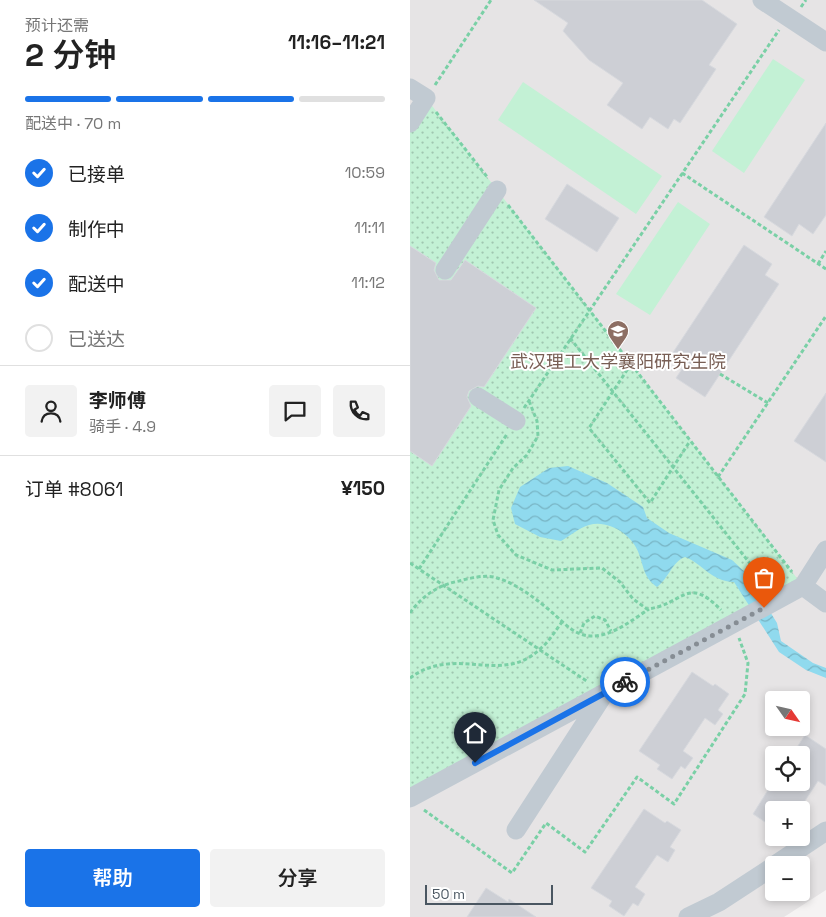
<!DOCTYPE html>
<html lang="zh">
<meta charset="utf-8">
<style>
:root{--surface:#fff;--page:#f2f2f2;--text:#222;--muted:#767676;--line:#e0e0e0;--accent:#1a73e8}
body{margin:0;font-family:"Space Grotesk","Noto Sans SC",sans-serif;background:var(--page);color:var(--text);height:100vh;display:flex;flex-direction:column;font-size:19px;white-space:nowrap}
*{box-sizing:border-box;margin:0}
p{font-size:16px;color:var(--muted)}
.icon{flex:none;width:28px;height:28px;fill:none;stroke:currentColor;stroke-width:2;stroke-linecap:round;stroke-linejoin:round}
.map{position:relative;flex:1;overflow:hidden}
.details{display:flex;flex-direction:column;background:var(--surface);width:410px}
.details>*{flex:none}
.needle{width:32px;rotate:124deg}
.buttons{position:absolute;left:355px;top:691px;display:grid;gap:10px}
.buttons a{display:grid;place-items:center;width:45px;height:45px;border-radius:5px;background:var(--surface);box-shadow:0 2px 8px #0003;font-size:25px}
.scale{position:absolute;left:15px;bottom:12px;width:128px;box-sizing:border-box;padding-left:5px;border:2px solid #4a5661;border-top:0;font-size:14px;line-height:18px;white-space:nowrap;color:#4a5661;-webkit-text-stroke:4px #fff;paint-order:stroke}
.pin{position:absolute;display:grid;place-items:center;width:42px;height:42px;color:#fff;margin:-51px -21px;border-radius:50% 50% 50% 0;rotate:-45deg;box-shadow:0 0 5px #0007}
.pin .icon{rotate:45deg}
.courier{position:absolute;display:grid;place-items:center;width:50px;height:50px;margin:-25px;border:4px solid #1a73e8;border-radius:50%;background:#fff;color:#222;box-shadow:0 1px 6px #0007}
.headline em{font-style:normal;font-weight:600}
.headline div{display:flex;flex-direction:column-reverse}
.headline{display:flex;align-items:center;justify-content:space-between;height:85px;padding:0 25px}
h1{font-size:32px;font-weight:600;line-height:38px}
.bar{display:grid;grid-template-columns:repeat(4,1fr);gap:8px 5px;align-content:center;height:60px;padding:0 25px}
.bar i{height:6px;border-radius:4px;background:var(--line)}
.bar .current{background:var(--accent)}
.bar p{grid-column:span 4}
.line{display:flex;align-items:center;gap:12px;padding:0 25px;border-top:1px solid var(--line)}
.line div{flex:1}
.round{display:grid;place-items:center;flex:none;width:52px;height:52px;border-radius:5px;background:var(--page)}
ol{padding:0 25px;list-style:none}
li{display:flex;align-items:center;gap:15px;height:55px}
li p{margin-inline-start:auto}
li .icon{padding:5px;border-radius:50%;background:var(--accent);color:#fff;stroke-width:4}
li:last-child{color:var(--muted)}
li i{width:28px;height:28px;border:2px solid var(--line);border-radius:50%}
.cta{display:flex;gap:10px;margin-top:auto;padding:10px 25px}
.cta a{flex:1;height:58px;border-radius:5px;background:var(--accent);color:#fff;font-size:20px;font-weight:600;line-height:58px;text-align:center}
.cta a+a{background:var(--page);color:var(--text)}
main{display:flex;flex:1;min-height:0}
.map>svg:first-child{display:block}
.education{fill:#e6e4e5;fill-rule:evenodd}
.grass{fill:url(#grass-dots)}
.garden{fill:#c3f1d5}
.water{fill:url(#water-waves)}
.building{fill:#cdcfd5;stroke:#d7d9de}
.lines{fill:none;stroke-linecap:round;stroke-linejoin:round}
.path{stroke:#7ad0a6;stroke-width:3;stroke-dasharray:4 2.5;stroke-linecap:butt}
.minor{stroke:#c1cad2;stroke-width:19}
.done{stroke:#868d94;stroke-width:5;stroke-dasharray:0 9}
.route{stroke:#1a73e8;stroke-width:6}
.labels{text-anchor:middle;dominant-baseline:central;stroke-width:4;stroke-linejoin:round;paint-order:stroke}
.education-label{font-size:18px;fill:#785e54;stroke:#fff}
</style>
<main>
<section class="details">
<div class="headline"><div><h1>2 分钟</h1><p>预计还需</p></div><em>11:16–11:21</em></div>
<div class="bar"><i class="current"></i><i class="current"></i><i class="current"></i><i></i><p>配送中 · 70 m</p></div>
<ol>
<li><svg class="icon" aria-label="check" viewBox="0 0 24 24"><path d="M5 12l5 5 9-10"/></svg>已接单<p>10:59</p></li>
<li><svg class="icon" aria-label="check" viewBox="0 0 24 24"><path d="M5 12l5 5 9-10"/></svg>制作中<p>11:11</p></li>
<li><svg class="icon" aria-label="check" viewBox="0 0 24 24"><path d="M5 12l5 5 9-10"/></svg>配送中<p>11:12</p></li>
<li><i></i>已送达</li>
</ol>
<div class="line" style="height:90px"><a class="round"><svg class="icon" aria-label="person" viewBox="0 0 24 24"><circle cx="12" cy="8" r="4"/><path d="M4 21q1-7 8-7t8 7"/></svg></a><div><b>李师傅</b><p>骑手 · 4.9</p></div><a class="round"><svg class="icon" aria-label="chat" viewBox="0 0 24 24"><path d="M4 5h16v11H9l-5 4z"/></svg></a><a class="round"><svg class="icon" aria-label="phone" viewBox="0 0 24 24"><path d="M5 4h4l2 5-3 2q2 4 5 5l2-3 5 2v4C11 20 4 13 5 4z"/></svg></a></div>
<div class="line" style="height:65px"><div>订单 #8061</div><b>¥150</b></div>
<div class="cta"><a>帮助</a><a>分享</a></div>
</section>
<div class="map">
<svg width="416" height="917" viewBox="0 0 416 917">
<defs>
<pattern id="grass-dots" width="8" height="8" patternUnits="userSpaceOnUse" patternTransform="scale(1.25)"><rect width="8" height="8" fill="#c3f1d5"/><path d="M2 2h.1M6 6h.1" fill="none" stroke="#a0c6b0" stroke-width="1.8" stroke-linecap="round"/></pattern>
<pattern id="water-waves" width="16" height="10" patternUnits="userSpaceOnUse" patternTransform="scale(1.25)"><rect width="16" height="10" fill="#90daee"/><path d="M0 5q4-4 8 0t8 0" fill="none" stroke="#78b4c4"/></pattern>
</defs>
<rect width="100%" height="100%" fill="#f5f3f3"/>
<path class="education" d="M0 0H416V890L374 917H0ZM364 700H391V728H364ZM364 755H391V782H364ZM364 810H391V838H364ZM364 865H391V892H364Z"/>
<path class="grass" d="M16 98 393 586 0 798V123Z"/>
<path class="garden" d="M363 59 395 80 334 173 302 151Z
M113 82 252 176 226 214 88 120Z
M268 202 300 224 240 315 206 294Z"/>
<path class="water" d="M158 466 197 483 233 507 237 518 259 533 322 560 336 573 367 623 371 641 403 663 416 668V678L396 670 369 652 324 582C300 581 295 565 275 557 262 562 259 578 247 587 234 578 234 568 229 554 223 535 198 519 179 525 169 528 160 536 151 541L130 537 105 524 101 508 110 487 139 468Z"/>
<path class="building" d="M124 0H292L327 24 299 65 306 69 270 123 264 119 258 129 240 117 232 129 197 105 213 83 179 60 153 31 158 23Z
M416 123V215L403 234 389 224 382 236 354 217Z
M157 184 209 218 187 252 135 219Z
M334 245 362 264 355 275 369 284 295 397 266 378 276 363 262 354Z
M0 246 26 263 24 270 29 280H41L55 260 126 308 74 387 68 386 59 391 57 397 61 406 22 466 0 451Z
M416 393V462L384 441Z
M282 672 303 686 305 684 319 694 308 710 313 714 305 725 295 718 273 751 283 758 275 769 271 766 262 779 247 769 250 765 229 751Z
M395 735 416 749V786L408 781 389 810H364V828L343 814 363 782H391V755H382Z
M234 809 255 823 257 821 271 830 260 847 265 850 258 862 247 855 225 887 235 894 228 906 223 903 214 916 199 906 202 901 181 888Z
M76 888 98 902 99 899 126 917H57Z"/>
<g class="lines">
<path class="path" d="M391 7 396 0
M25 85 81 0
M26 112 78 178
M272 173 416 269
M98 205 382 572
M408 264 416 251
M160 338 358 586
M221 364 179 428 240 503 280 441
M310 374 358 403
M119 401 127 421 128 436 117 455 103 468 89 490 83 520 88 535 106 555 142 570 192 568 210 582 223 599 237 609C274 605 276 574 311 610
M114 408 369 30
M308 477 416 316
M0 563 178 682
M9 569 97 434
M0 613C12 596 28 585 49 581 61 578 76 574 87 578 108 584 129 601 145 615 156 625 165 635 180 636 202 637 222 620 239 609
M170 633 174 623 185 616 195 620 201 631
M0 678C46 644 91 686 130 649 139 642 145 631 152 622
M14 810 102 873 136 823 175 852 227 777 264 804 335 694 338 663 329 638"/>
<path class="minor" d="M352 0 416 42
M0 88 16 98 0 123
M35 270 87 190
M68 397 106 421
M393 586 416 603
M0 798 393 586 416 550
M106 830 194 694
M365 865 416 831
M278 917 309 902 364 866"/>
</g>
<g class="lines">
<path class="done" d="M215 682 354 608"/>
<path class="route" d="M65 763 215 682"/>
</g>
<defs>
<g id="university-pin" transform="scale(1.125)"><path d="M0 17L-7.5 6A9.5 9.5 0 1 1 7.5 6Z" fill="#8d6e63" stroke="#fff"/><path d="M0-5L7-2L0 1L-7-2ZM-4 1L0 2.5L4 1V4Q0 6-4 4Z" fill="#fff"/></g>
</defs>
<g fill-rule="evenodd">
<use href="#university-pin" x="208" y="331"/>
</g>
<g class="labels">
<g class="education-label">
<text x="208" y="361">武汉理工大学襄阳研究生院</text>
</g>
</g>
</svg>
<div class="buttons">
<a><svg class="needle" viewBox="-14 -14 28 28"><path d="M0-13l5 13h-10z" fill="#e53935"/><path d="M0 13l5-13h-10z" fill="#767676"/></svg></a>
<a><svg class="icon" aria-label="locate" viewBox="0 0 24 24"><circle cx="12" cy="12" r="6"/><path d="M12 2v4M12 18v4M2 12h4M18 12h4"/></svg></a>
<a>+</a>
<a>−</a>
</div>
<div class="scale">50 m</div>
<div class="pin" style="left:354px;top:608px;background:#ea580c"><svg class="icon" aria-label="bag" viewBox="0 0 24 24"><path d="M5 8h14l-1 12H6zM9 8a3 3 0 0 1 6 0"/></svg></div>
<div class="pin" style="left:65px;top:763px;background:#1f2937"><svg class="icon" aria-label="home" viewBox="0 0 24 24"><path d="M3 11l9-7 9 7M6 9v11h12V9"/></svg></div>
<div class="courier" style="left:215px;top:682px"><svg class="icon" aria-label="bike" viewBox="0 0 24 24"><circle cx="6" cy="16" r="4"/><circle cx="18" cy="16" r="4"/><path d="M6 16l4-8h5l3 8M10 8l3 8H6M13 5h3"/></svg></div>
</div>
</main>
